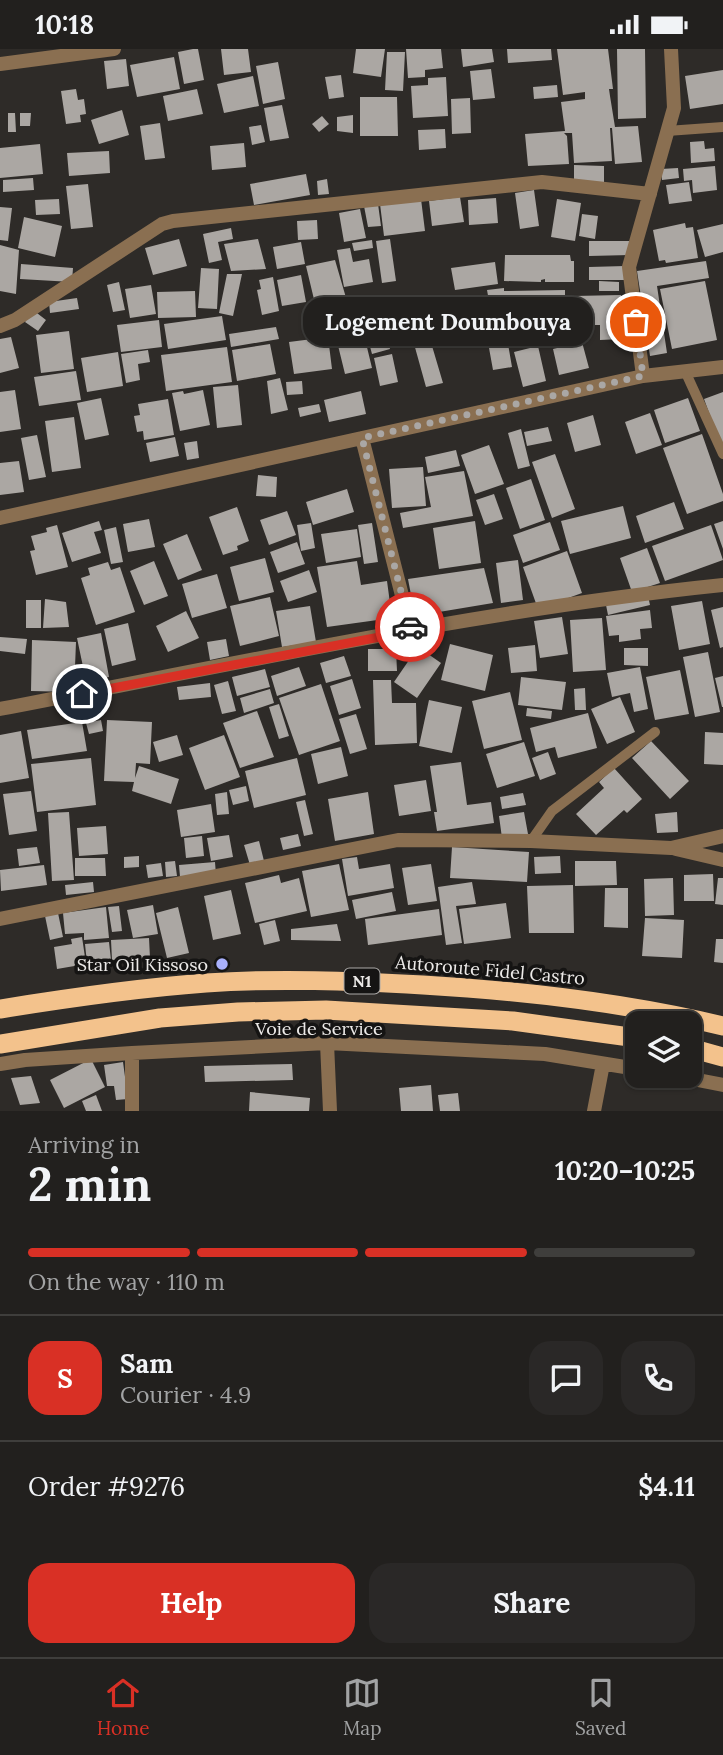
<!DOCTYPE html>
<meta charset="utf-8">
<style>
:root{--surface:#22201e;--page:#2a2827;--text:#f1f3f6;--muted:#a2a3a4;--line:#3f3e3c;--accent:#d93025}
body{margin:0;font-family:Lora,serif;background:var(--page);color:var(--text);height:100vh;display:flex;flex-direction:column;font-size:26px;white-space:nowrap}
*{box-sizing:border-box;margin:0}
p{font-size:23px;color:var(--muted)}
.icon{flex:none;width:38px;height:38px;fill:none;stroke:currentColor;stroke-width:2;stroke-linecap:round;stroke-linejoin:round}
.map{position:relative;height:1062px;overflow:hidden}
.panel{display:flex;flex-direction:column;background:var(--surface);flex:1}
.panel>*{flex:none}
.controls{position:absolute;left:625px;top:962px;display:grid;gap:14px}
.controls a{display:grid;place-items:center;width:77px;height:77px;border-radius:14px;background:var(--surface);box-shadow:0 2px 5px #0004,0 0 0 2px var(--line);font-size:35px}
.pin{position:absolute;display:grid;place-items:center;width:60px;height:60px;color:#fff;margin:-30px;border:4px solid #fff;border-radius:50%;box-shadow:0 2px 7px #0007}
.courier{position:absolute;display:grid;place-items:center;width:70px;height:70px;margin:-35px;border:5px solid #d93025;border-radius:50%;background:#fff;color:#222;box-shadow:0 2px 9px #0007}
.bubble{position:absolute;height:49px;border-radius:21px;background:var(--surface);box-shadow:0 2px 5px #0004,0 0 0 2px var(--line);font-size:23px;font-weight:700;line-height:49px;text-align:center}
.overview em{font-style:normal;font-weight:700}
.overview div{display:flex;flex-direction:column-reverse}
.overview{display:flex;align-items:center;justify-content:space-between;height:119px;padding:0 28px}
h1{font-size:46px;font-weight:700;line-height:52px}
.bar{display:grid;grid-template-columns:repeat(4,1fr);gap:10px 7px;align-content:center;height:84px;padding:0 28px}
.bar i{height:9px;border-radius:5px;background:var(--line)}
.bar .active{background:var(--accent)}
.bar p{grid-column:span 4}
.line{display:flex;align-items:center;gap:18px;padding:0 28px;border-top:2px solid var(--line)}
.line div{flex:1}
.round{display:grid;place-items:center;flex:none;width:74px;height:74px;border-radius:21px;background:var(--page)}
.cta{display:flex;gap:14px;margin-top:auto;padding:14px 28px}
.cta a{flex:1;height:80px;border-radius:21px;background:var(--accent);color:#fff;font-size:28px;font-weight:700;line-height:80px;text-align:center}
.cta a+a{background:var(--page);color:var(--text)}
.status{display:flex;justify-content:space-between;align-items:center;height:49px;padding:0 35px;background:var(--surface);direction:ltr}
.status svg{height:19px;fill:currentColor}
.tabs{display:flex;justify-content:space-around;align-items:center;height:98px;border-top:2px solid var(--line);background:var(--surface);font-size:19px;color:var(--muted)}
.tabs a{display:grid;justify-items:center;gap:4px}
.tabs .active{color:var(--accent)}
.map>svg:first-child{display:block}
.building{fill:#aba7a3}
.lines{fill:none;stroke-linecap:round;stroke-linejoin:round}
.service{stroke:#8a6f51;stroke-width:10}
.minor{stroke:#8a6f51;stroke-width:14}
.trunk{stroke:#f3c28c;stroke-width:19}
.done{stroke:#aaa7a5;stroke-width:7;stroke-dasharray:0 12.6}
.route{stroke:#d93025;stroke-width:9}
.poi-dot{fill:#a8b0fc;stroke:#151413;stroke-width:2.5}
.labels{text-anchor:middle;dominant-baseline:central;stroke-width:7;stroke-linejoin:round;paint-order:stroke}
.shield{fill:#151413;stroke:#acaaa8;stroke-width:2}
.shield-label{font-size:16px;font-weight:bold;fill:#eceae8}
.poi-label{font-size:18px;fill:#eceae8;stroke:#151413;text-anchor:end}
.street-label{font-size:18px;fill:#eceae8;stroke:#151413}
</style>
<div class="status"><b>10:18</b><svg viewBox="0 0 49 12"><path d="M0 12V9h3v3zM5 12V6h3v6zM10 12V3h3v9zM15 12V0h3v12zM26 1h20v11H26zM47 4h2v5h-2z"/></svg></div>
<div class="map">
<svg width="723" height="1062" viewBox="0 0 723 1062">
<rect width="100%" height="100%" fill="#2e2b28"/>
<path class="building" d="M193 0H198L204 31 184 35 178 3Z
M221 0H248L251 23 224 26Z
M356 0H385L381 28 353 24Z
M406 0H441L443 19 425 21V28L408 29Z
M461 0H492L494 13 463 18Z
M507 0H551L552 11 508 14Z
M557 0H608L613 40H609L610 47 615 78 638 77 642 113 615 115 612 79H610L612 112 574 114 572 84H564L567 87 569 115 528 117 525 85 565 82 561 53 585 50V43L563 46Z
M617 0H645L646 69 618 70Z
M387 3H405L403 42 385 41Z
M174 8 180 40 137 48 130 16Z
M126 10 129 37 107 40 104 12Z
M278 13 285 50 263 55 256 17Z
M491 20 495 49 473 51 470 22Z
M723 21V55L690 60 685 27Z
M341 26 344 48 329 50 325 28Z
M253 27 259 57 224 64 217 35Z
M446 28 448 67 413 69 411 37 428 36V29Z
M557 36 558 48 534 50 533 38Z
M76 40 78 51 84 50 86 65 80 66 81 73 66 75 61 42Z
M197 40 203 65 168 72 163 47Z
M360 48H397L398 87H360Z
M470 49 471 84 452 85 451 50Z
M282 56 289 89 270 92 264 59Z
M122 61 129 86 99 95 91 71Z
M8 64H15L16 83H8Z
M20 64H31L30 77H20Z
M353 66V84L337 82V68Z
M322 67 329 75 319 83 312 75Z
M160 74 165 109 145 111 140 77Z
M261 76 265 93 252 96 249 78Z
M445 80 446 99 419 101 418 81Z
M704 92 705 100 714 99 715 112 691 114 690 93Z
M244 94 246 118 212 121 210 97Z
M40 95 43 125 0 129V99Z
M109 102 110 124 69 127 67 104Z
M574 116 604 117V136L574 135Z
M715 117 717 141 693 144 692 131 684 132 683 120Z
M678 119 679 129 662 131 661 120Z
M306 125 310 146 254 156 250 135Z
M33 129 34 141 3 143V131Z
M327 130 329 145 318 146 317 132Z
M689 133 692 152 669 155 666 136Z
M88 135 93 178 71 180 66 137Z
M534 141 539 177 520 180 515 144Z
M460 148 464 173 432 177 429 152Z
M496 149 498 174 469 176 468 151Z
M59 150 60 165 36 166 35 151Z
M421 150 425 182 384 187 380 155Z
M557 150 581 154 575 192 551 188Z
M378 155 381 177 368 178 364 157Z
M0 158 12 159 8 192 0 191Z
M360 160 366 189 344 193 339 164Z
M582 165 598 167 595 190 579 187Z
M24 168 62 177 55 208 18 199Z
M317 171 318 190 298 191 297 172Z
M685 174 686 179 693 178 698 209 666 214 665 211 659 212 653 181Z
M723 175V203L705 208 697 181Z
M231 179 233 190 218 193 222 211 209 214 203 185Z
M179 190 187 217 153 226 145 199Z
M258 190 266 220 231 222 224 195Z
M390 190 396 232 382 234 376 192Z
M372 191 373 199 354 202 352 194Z
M589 192H629L630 206 589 207Z
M301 193 305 215 277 220 273 198Z
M0 196 19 201 16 245 0 242Z
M350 199 353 213 369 210 373 233 344 238 337 201Z
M505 206H570L571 212H574V233H545V230L541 231V233L504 232Z
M335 211 349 259 318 267 306 217Z
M706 212 709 229 657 237 667 304 650 307 637 222Z
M495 213 498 235 455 241 451 219Z
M21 215 73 219 72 233 20 230Z
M625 217V231H589V218Z
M201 219 219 220 217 260 198 259Z
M227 225H242L233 267 219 264Z
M301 226 306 253 282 257 277 231Z
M273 228 279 262 262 266 257 241 261 240 259 231Z
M599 232 619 233V242H599Z
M705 232 717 291 672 300 660 240Z
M119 233 125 261 113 263 107 236Z
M151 236 156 265 130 269 125 240Z
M504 239V242L565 241V275L511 276 509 274 512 290 498 292 494 265 502 263V251L489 252 487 241Z
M195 242 196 268 158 269 157 243Z
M621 246V290L600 291V276H575L574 247Z
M453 247 455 257 434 260 432 250Z
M77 249 79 260 50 264 49 253Z
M429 250 431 260 423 261 425 273 410 275 406 254Z
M483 252 490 285 436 296 429 263Z
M405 256 410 280 396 283 391 258Z
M33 261 46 271 38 282 25 273Z
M358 261 372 319 345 325 331 268Z
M388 261 393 278 385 280 390 300 372 305 362 268Z
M222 267 226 291 168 300 164 275Z
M159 271 162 298 121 303 117 276Z
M276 278 279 290 231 298 229 285Z
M427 280 443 334 426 338 411 284Z
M69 282 74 320 41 324 36 286Z
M516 284H564V295L516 296Z
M11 288 19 319 0 324V290Z
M328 288 332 320 294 325 289 293Z
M582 293 589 319 559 326 553 300Z
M270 295 276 325 237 332 232 301Z
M508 295 512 318 493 321 489 299Z
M538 297 546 332 523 338 514 303Z
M227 298 232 333 166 342 161 306Z
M148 301 150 313 138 315 140 331 126 334 121 305Z
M118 303 123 337 87 343 81 309Z
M392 305 398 333 380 337 374 309Z
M76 322 81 351 39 357 34 328Z
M280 329 288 361 271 365 267 332Z
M302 332 303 345 287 346 286 333Z
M238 336 242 376 217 379 213 338Z
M15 341 21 380 0 383V343Z
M203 341 210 376 180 382 172 344 183 342 184 345Z
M361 342 366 365 329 373 324 351Z
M723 343V402L704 350Z
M101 349 109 386 85 391 77 354Z
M688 349 700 382 665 394 654 361Z
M168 350 174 386 144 391 143 382 137 383 134 367 140 366 138 355Z
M319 355 321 363 300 368 298 359Z
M650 364 662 396 636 405 625 373Z
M593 366 601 396 575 403 567 374Z
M74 368 81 419 52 423 45 372Z
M548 378 552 392 527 397 524 383Z
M521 380 530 417 518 420 508 384Z
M702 385 723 445V452L687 465 663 399Z
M37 386 46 428 29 431 21 389Z
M175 388 179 407 150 413 146 394Z
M197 392 199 409 187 411 184 394Z
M489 396 504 435 475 445 461 406Z
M456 401 460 417 428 424 425 408Z
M555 405 575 460 552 469 532 413Z
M19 412 24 443 0 446V414Z
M423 418 426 457 392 459 389 420Z
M464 422 473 467 403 479 400 464 431 458 425 428Z
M258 426 277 428 276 448 256 447Z
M531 430 545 471 520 480 506 439Z
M347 440 354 463 313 476 306 453Z
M494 445 503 470 485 476 476 451Z
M674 453 684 480 645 494 636 467Z
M623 457 631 489 570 505 561 472Z
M237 458 249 492 237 497 238 501 223 506 209 468Z
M287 462 296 486 269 496 260 471Z
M149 470 155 498 128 503 123 475Z
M99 472 102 481 94 483 101 504 72 513 62 484Z
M475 472 481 514 439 520 433 479Z
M723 472V500L714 475Z
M550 473 560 501 523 514 513 486Z
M311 474 315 499 301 502 297 476Z
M372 474 378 513 364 515 358 476Z
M57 476 68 518 36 526 30 502 35 501 31 487 47 483 46 479Z
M711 476 723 511 665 532 652 497Z
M116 478 123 513 111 515 104 481Z
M357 480 361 508 326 514 321 485Z
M187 485 202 521 178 531 163 495Z
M297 493 305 515 278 524 270 503Z
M647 499 660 534 632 543 620 509Z
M567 502 582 544 538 560 523 518Z
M265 509 274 543 239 552 230 518Z
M518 511 523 551 501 554 496 514Z
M154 512 168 547 144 556 130 522Z
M357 512 361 536 387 532 392 569 327 578 317 518Z
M108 513 111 521 120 518 135 563 96 576 81 529 90 526 88 519Z
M484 519 493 554 415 567 408 530Z
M309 521 317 543 288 553 280 532Z
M217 525 227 559 192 569 182 535Z
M648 547 650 556 608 566 606 556Z
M270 548 279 587 240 597 230 557Z
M45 550 66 553 69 578 43 579Z
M26 551H41V579H26Z
M702 552 710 595 679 601 671 557Z
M310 557 316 593 282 598 276 562Z
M723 558V598L720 599 711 561Z
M650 561 652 579 640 580 641 590 619 593V586L609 587 606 567Z
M186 562 199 589 168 603 156 577Z
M562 568 568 605 540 609 534 572Z
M602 569 606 621 573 623 570 571Z
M128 574 136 611 112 617 104 580Z
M101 584 109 628 86 632 77 589Z
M0 588 27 590 25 605 0 602Z
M226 590 229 607 210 611 207 593Z
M32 591 76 593 74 643 31 642Z
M450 595 493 606 485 642 441 631Z
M535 596 537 622 511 624 508 599Z
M418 598 441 614 417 649 394 633Z
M624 599H648V617L624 616Z
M368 600H396L397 622H368Z
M708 603 720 663 695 668 683 608Z
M344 607 351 627 326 634 320 614Z
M299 618 306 637 277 647 271 627Z
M640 618 648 660 634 663 630 644 612 648 607 624Z
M265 620 270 638 237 647 232 628Z
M680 621 689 665 655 671 646 628Z
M723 627V658H722L715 629Z
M521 628 566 633 562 661 518 656Z
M352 630 361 659 339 666 330 637Z
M373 631H391L392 654H416L417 694 375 696Z
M228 632 236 662 222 665 214 636Z
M210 634 211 648 179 651 177 638Z
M321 635 340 692 299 706 279 649Z
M585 639 586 661H575L574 640Z
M270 640 274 654 244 664 240 649Z
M510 643 522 691 484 700 472 652Z
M620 648 635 683 607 695 591 660Z
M429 651 462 658 452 704 419 697Z
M279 655 289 687 279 690 269 658Z
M90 658 91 671 80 672 79 659Z
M527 659 552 662 551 670 526 667Z
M257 662 274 708 240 719 223 674Z
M588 664 597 699 558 709 555 698 536 703 530 679Z
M356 665 367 700 350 705 339 670Z
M101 671 103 682 89 685 86 674Z
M107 671 152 673 150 715 136 714 135 729 139 717 179 730 171 755 132 742 134 733 104 732Z
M82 673 87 702 32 710 27 681Z
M21 682 29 729 0 734V686Z
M705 683 723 684V716L704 715Z
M177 686 183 706 159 713 153 693Z
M224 686 240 728 205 741 189 699Z
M651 692 689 732 670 750 632 709Z
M524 693 535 727 497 739 486 705Z
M341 698 348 727 318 735 311 705Z
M548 703 556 725 540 731 532 709Z
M91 709 96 756 37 763 31 715Z
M297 709 306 746 254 759 245 722Z
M461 713 467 756 491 753 494 774 437 782 434 763H437L430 717Z
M614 719 642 750 627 764 624 761 596 786 576 765 604 739 599 733Z
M426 731 431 762 399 767 394 736Z
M246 737 249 752 233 756 229 741Z
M31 742 37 782 9 786 3 745Z
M227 743 229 765 217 766 215 745Z
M368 743 374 785 335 792 328 750Z
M523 744 526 756 502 760 500 748Z
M305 751 313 785 304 787 296 753Z
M211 755 215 783 181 788 177 761Z
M69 763 74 831 52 832 48 764Z
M524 763 528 785 502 789 499 767Z
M677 763 678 783 657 784 655 765Z
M106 777 108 805 79 807 77 779Z
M298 785 301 797 283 801 280 789Z
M229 786 233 808 211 812 207 789Z
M202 787 204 807 186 809 184 789Z
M259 792 264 812 250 816 244 796Z
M37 798 40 814 19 817 17 800Z
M452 798 529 803 527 833 450 829Z
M139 807V818L124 819V808Z
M560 807 561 824 535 825 534 808Z
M357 808 359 820 390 815 394 839 348 847 342 810Z
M75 809H105L106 827H75Z
M175 812 177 827 166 828 165 813Z
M575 812H616L617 836 575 837Z
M215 813 216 826 180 828 179 816Z
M161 814 163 827 148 829 146 816Z
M339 815 349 861 311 868 302 822Z
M431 815 437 852 408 856 402 819Z
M44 816 47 836 1 842 0 821Z
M713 825 714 852H684V826Z
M279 826 281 834 299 829 307 862 255 874 245 834Z
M673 829 674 866 645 867 644 830Z
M718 829H723V856L715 855Z
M93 833 94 843 66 846 65 836Z
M472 833 476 855 456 857 462 894 446 896 438 838Z
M573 836 574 884H529L527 837Z
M605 839H628V879L604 878Z
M231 841 241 885 213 891 204 847Z
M392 843 396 862 356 870 352 851Z
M506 854 511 889 464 895 459 860Z
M153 856 158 885 133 889 127 861Z
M119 857 122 882 112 883 108 858Z
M106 858 109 889 84 891V884L65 885 63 864Z
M178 858 189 904 167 909 156 864Z
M439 860 442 886 368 896 365 870Z
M58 864 63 888 50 891 45 867Z
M645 869 684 871 682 909 642 907Z
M275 871 280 892 264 896 259 875Z
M337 875 341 892 291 891V880Z
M82 888 86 915 57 920 54 898 72 895 71 890Z
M149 889 150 909 112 911 111 891Z
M716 890H723V914L714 913Z
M109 893 111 911 87 914 85 895Z
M91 1010 105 1038 64 1059 50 1031Z
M123 1013 128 1050 116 1051 114 1037H107L104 1016Z
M292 1015 293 1031 205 1033 204 1017Z
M31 1027 40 1054 20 1056 11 1029Z
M431 1036 433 1062H401L399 1039Z
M250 1043 310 1049 309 1062H249Z
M458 1044 460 1062H440L438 1046Z
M96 1046 102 1062H86L82 1052Z"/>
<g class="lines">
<path class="service" d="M667 82 723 78
M685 322 723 405
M531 792 552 762 655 683"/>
<path class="minor" d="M0 15 114 0
M0 277 15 271 162 175 173 172 542 133 650 145
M643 327 629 218 674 59 671 0
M362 389 411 582
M0 469 643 327 723 318
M0 660C240 614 480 561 723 536
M676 800 723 811
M0 870 398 791 531 792 671 799 723 787
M327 994 330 1062
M132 1004V1062
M0 1015 25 1011 132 1004 327 994 545 1005 637 1020
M677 1027 723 1036
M594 1062 603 1015"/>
<path class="trunk" d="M0 960C68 949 137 939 206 934 278 929 351 932 423 936 525 942 624 953 723 977
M0 995 160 969 238 963 326 961 513 972 637 989
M690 999 723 1008"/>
</g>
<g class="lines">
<path class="done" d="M410 578 362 389 643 327 636 273"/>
<path class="route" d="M82 645 411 582 410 578"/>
</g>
<circle class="poi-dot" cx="222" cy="915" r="7"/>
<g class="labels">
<rect class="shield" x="344.5" y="919.5" width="35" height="25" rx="5"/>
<g class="shield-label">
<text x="362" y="932">N1</text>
</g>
<g class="poi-label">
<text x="208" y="915">Star Oil Kissoso</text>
</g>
<g class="street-label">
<text transform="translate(490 921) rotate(5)">Autoroute Fidel Castro</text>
<text x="319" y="979">Voie de Service</text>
</g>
</g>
</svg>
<div class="controls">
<a><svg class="icon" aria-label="layers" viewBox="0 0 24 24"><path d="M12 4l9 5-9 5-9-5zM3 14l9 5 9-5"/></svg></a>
</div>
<div class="pin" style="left:636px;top:273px;background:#ea580c"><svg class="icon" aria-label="bag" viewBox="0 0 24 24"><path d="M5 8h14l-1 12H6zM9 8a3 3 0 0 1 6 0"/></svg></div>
<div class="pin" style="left:82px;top:645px;background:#1f2937"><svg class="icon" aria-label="home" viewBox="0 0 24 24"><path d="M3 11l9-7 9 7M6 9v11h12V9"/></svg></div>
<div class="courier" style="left:410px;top:578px"><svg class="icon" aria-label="car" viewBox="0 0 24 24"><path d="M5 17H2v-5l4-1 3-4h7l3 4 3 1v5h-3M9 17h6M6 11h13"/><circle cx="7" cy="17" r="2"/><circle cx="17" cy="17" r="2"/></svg></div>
<div class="bubble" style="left:303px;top:248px;width:290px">Logement Doumbouya</div>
</div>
<section class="panel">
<div class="overview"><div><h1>2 min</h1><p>Arriving in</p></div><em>10:20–10:25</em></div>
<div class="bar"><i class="active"></i><i class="active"></i><i class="active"></i><i></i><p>On the way · 110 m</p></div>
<div class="line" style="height:126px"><b class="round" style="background:var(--accent);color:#fff">S</b><div><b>Sam</b><p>Courier · 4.9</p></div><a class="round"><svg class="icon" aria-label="chat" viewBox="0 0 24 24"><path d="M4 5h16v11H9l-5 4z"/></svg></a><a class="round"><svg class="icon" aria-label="phone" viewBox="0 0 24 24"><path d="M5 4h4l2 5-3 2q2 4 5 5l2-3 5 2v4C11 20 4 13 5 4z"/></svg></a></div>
<div class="line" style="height:91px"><div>Order #9276</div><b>$4.11</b></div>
<div class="cta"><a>Help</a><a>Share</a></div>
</section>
<nav class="tabs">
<a class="active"><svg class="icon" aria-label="home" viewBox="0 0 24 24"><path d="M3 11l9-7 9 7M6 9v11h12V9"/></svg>Home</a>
<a><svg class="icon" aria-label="map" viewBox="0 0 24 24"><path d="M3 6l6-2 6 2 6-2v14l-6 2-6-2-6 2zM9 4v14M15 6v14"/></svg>Map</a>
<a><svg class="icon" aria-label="saved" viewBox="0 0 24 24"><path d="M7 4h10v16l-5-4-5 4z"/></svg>Saved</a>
</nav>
